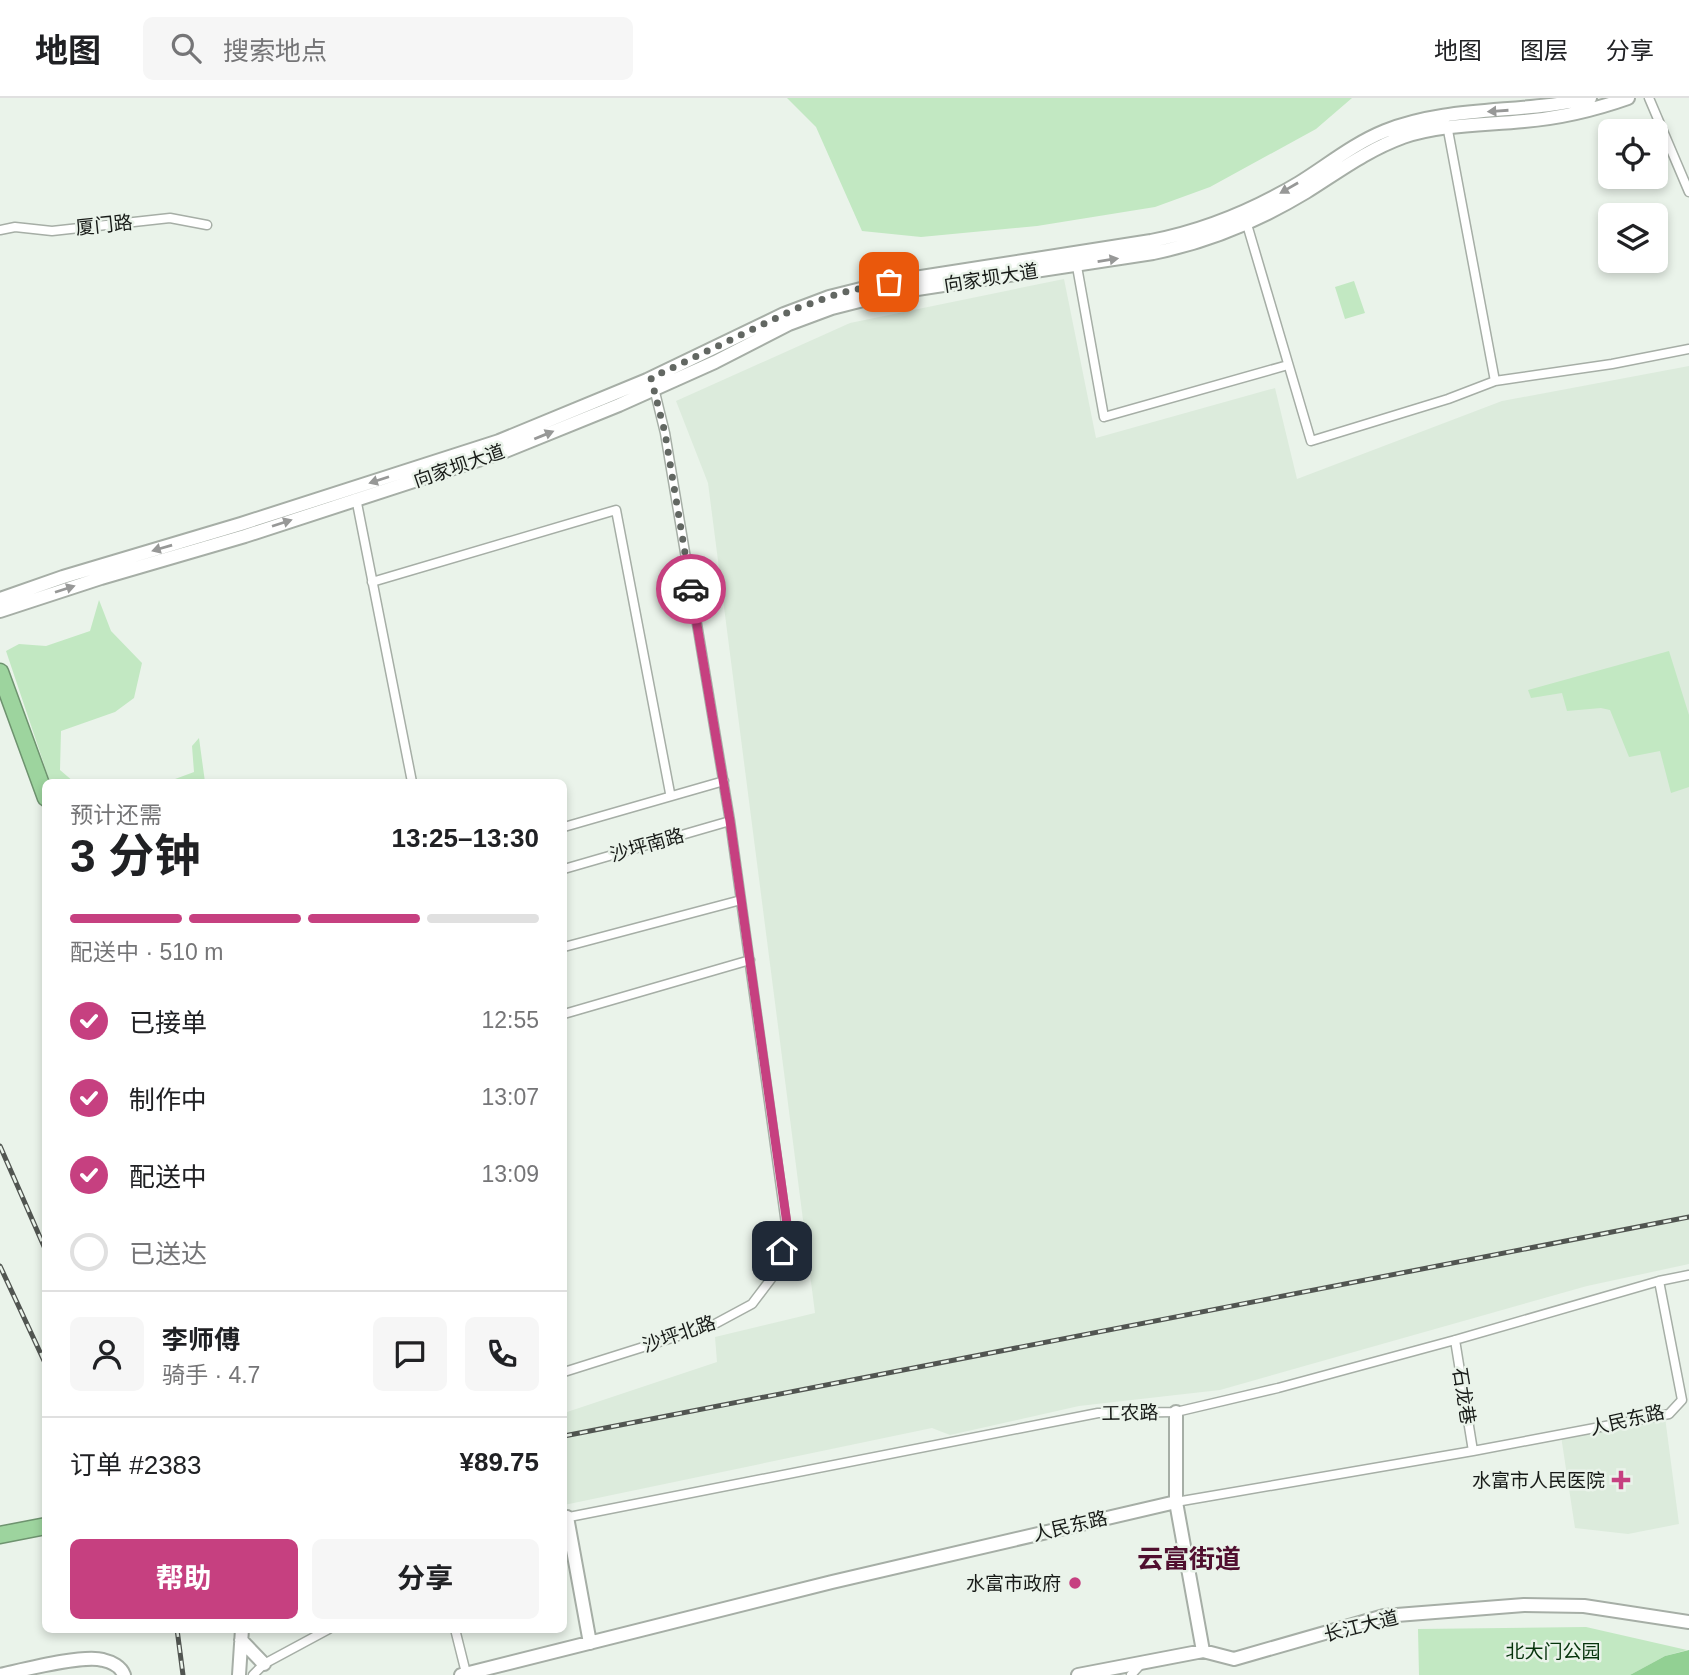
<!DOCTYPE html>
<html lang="zh">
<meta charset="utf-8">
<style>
:root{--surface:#fff;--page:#f6f6f6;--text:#202124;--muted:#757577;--line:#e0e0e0;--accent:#c64080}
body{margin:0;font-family:Arial,"Noto Sans SC",sans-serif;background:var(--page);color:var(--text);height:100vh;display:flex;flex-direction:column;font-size:26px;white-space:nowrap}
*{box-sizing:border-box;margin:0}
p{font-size:23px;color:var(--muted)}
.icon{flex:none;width:38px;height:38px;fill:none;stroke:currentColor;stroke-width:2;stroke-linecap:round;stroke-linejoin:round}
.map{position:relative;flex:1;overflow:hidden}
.details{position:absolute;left:42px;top:681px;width:525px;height:854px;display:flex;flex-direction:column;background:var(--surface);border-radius:10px;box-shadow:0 4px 10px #0003}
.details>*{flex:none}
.buttons{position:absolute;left:1598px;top:21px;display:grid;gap:14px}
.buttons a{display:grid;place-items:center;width:70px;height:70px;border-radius:10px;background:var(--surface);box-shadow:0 4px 10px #0003;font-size:35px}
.pin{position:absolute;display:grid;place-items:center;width:60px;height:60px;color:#fff;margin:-30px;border-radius:14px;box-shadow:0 4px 10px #0006}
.courier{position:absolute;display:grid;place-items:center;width:70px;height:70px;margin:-35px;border:5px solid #c64080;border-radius:50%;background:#fff;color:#222;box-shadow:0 2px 9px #0007}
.headline em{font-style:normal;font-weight:700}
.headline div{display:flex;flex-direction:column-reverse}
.headline{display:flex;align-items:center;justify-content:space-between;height:119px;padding:0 28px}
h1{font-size:46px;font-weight:700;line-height:52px}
.bar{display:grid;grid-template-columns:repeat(4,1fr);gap:10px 7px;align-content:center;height:84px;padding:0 28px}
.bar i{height:9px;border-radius:5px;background:var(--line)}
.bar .selected{background:var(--accent)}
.bar p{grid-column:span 4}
.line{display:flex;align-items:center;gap:18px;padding:0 28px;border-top:2px solid var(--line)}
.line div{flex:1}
.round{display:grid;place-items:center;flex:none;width:74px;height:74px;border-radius:10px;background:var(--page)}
ol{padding:0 28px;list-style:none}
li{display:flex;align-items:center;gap:21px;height:77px}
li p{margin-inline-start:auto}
li .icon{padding:7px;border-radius:50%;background:var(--accent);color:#fff;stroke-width:4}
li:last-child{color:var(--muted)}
li i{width:38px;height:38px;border:4px solid var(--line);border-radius:50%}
.button{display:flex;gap:14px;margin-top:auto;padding:14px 28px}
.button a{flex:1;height:80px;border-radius:10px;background:var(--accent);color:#fff;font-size:28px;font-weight:700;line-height:80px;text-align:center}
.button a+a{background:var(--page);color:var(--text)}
header{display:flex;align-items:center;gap:42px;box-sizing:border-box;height:98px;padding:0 35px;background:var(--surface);border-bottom:2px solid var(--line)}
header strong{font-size:33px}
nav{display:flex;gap:38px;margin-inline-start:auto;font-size:24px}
.search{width:490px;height:63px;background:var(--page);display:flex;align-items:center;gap:18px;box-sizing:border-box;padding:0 24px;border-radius:10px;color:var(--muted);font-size:26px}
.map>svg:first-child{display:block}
.built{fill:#dcebdc}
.green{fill:#c2e8c2}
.water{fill:#92d093}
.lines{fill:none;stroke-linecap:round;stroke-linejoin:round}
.street-casing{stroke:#a6aea6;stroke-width:11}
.secondary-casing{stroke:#a6aea6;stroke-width:16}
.highway-casing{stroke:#6e936f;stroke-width:19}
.street{stroke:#fff;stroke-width:8}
.secondary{stroke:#fff;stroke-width:12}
.highway{stroke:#9dd49e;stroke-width:16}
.rail-casing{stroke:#515551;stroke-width:5}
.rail{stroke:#eaf3ea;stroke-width:2.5;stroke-dasharray:8;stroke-linecap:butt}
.oneway{fill:#979897}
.done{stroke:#626762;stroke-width:7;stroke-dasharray:0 12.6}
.route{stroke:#c64080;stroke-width:9}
.poi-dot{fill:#c64080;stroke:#eaf3ea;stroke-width:2.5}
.labels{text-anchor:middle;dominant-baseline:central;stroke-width:5;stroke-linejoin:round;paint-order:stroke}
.street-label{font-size:19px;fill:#181b18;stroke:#eaf3ea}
.poi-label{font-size:19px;fill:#181b18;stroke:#eaf3ea;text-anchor:end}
.park-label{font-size:19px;fill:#06330c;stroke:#eaf3ea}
.district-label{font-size:26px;font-weight:bold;fill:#500f2f;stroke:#eaf3ea}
</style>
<header>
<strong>地图</strong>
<div class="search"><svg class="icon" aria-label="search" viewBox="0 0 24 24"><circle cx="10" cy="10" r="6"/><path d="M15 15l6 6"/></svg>搜索地点</div>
<nav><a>地图</a><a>图层</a><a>分享</a></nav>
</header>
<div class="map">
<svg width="1689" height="1577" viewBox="0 0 1689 1577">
<rect width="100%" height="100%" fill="#eaf3ea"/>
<path class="built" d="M1064 181 1096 340 1275 290 1297 381 1502 303 1689 268V1166L1587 1188 1220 1292 1079 1308 950 1337 932 1330 564 1407V1315L717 1264 715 1239 815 1215 708 385 676 303 850 225Z
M1665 1319 1679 1426 1628 1436 1575 1430 1561 1338Z"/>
<path class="green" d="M787 0H1352L1316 31 1210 89 1155 109 1037 128 921 139 862 133 816 29Z
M1354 183 1365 215 1345 221 1335 189Z
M99 502 111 533 142 565 134 600 115 614 61 633 60 672 74 684H50L6 553 19 546 46 548 90 533Z
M1669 553 1689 617V689L1671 695 1660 653 1629 659 1610 612 1601 610 1567 613 1562 595 1531 600 1528 592Z
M199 640 205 684H167L194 674 192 648Z
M1586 1529 1687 1552 1665 1558 1630 1577H1419L1418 1531Z"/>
<path class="water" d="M1689 1552V1577H1630L1665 1558Z"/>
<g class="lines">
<g class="street-casing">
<path id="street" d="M1649 0 1689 94
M1447 27 1495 283
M1246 123 1311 343 1448 301 1495 283 1612 266 1689 251
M0 132 15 129 52 133 170 120 207 127
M1076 163 1104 319 1288 267
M356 400 412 684
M372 484 616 412 670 695
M564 729 724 683
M564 771 730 723
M564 849 741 802
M564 916 750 862
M1455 1242 1473 1353
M564 1274 713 1227 752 1206 777 1173 787 1133 730 723 665 335 654 290
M1176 1404 1473 1353 1669 1316 1682 1302 1659 1183
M564 1420 1098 1315 1176 1314 1278 1290 1455 1242 1659 1183 1689 1177
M455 1531 466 1575
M253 1577 264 1566 329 1531
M1131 1577 1141 1566"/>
</g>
<g class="secondary-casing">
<path id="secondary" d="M0 501 63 479 241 426 499 343 647 282 784 216 829 199 889 184 1151 143C1203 133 1252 113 1299 85 1328 67 1353 46 1385 33 1450 7 1523 16 1590 0
M0 513 101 480 245 438 503 354 619 307 715 264 789 226 832 210 891 195 1153 155C1207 144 1258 123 1306 94 1338 74 1367 52 1403 39 1442 26 1484 27 1524 23 1560 20 1594 12 1628 0
M1176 1314V1404L1203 1553
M567 1419 590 1545
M241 1542 264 1566
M0 1577C23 1572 84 1556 103 1562 112 1564 121 1569 124 1577
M239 1577 242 1531
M461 1577 832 1484 1176 1404
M1078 1577 1203 1553 1234 1561 1384 1518 1524 1507 1584 1508 1689 1524"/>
</g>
<g class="highway-casing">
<path id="highway" d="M0 574 46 700
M0 1437 46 1428"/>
</g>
<use href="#street" class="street"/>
<use href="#secondary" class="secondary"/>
<use href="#highway" class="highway"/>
<g class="rail-casing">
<path id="rail" d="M0 1048 46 1153
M0 1168 46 1267
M564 1338 1689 1119
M177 1531 183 1577"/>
</g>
<use href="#rail" class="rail"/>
</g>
<defs><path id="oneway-solid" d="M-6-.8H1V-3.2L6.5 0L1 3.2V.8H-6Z" transform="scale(1.75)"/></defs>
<g class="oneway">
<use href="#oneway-solid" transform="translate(1498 13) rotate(176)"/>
<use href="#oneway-solid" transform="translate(1289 90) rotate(150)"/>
<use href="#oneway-solid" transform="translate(1108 162) rotate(-9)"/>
<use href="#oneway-solid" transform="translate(544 337) rotate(-22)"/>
<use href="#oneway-solid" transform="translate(379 382) rotate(162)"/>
<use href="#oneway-solid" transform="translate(282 425) rotate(-18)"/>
<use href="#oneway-solid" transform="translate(162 450) rotate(164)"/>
<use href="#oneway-solid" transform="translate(65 491) rotate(-18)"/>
</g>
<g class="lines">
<path class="done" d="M691 491 665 335 651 280 795 211 840 195 889 184"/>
<path class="route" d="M691 491 730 723 788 1133 782 1153"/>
</g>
<g class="poi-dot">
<path d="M1617.5 1371.5h7v7h7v7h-7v7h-7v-7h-7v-7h7z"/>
<circle cx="1075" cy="1485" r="7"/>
</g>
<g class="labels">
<g class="street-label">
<text transform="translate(104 127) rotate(-6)">厦门路</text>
<text transform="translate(991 180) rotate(-9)">向家坝大道</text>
<text transform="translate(459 368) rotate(-19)">向家坝大道</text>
<text transform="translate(647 747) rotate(-16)">沙坪南路</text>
<text transform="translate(679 1236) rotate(-19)">沙坪北路</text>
<text transform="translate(1464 1298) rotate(81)">石龙巷</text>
<text transform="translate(1130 1315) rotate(-1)">工农路</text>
<text transform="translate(1627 1322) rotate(-13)">人民东路</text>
<text transform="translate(1070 1428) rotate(-13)">人民东路</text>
<text transform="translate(1361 1528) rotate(-14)">长江大道</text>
</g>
<g class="poi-label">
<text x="1605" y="1382">水富市人民医院</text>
<text x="1061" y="1485">水富市政府</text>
</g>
<g class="park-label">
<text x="1553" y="1553">北大门公园</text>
</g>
<g class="district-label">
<text x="1189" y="1461">云富街道</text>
</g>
</g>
</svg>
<div class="buttons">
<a><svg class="icon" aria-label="locate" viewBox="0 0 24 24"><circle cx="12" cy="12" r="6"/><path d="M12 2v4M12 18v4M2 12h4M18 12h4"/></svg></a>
<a><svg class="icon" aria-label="layers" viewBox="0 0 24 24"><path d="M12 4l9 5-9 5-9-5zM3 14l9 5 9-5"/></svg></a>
</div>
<div class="pin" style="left:889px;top:184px;background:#ea580c"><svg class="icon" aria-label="bag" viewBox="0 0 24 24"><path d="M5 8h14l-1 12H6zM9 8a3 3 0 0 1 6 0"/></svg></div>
<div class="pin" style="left:782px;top:1153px;background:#1f2937"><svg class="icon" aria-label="home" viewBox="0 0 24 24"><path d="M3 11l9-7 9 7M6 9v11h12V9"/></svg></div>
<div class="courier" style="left:691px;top:491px"><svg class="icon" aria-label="car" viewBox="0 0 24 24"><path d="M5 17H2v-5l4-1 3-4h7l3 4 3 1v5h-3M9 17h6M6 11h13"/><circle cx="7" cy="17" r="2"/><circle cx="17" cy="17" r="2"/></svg></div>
<section class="details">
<div class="headline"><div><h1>3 分钟</h1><p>预计还需</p></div><em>13:25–13:30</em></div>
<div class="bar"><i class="selected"></i><i class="selected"></i><i class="selected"></i><i></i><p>配送中 · 510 m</p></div>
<ol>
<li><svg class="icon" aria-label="check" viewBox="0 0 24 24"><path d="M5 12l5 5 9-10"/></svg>已接单<p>12:55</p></li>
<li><svg class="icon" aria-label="check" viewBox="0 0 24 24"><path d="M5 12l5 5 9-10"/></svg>制作中<p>13:07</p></li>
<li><svg class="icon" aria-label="check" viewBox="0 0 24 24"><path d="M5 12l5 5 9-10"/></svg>配送中<p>13:09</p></li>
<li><i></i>已送达</li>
</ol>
<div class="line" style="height:126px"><a class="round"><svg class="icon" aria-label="person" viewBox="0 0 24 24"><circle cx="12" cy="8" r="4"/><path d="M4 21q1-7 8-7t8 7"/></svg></a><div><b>李师傅</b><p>骑手 · 4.7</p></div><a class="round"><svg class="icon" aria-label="chat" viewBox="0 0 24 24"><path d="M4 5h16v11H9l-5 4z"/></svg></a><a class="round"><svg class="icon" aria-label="phone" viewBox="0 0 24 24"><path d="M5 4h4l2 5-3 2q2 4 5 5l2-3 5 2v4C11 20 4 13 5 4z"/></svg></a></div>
<div class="line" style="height:91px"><div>订单 #2383</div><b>¥89.75</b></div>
<div class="button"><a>帮助</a><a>分享</a></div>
</section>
</div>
